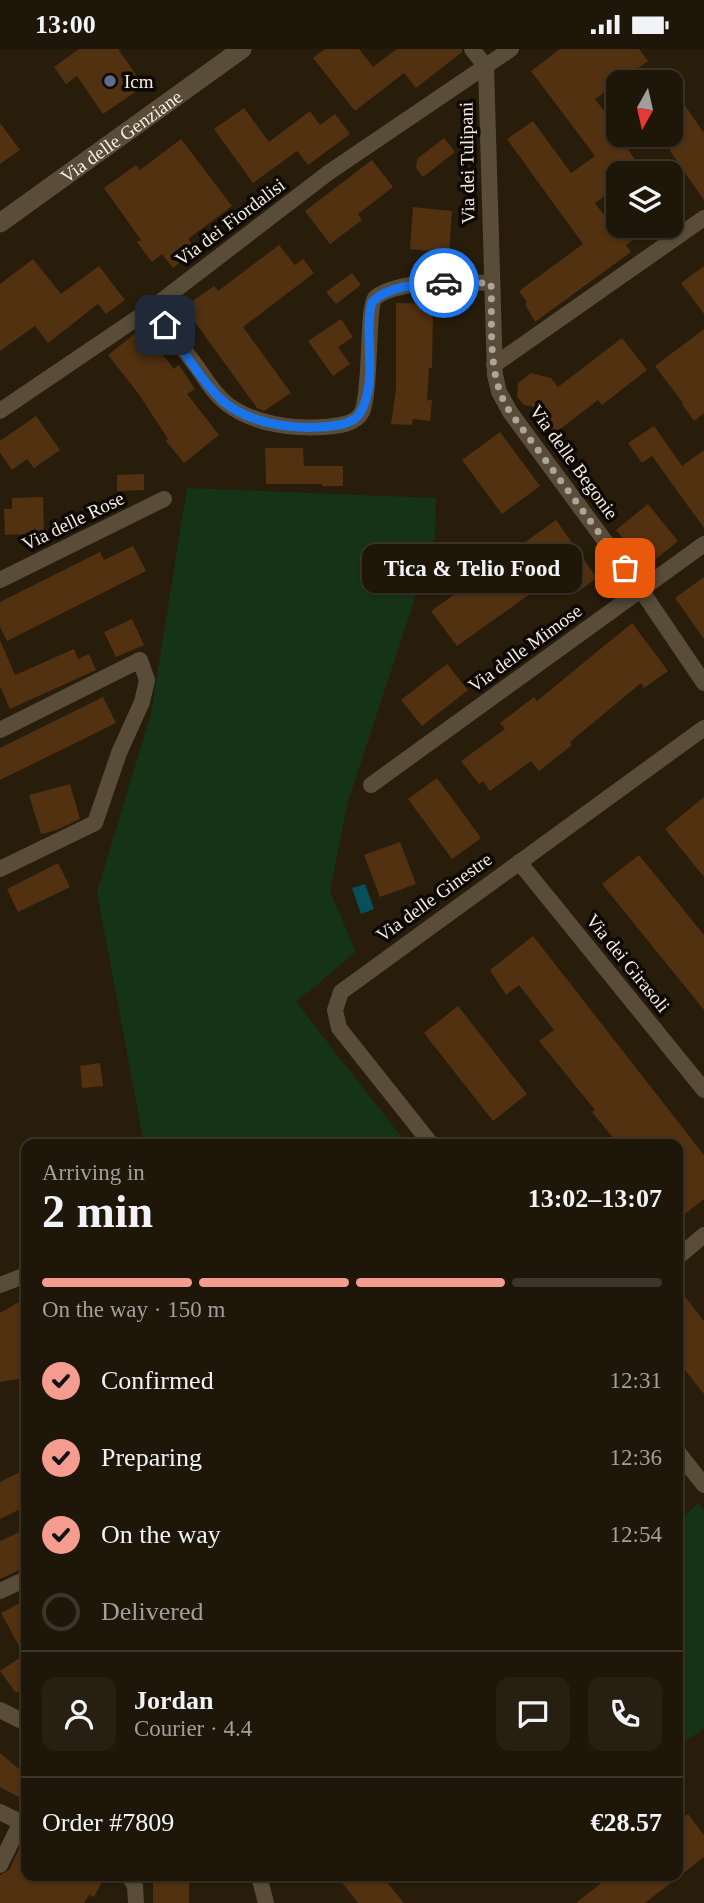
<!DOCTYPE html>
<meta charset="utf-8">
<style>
:root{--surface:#1e1608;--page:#261f12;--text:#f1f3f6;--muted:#a19f9c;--line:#3c3529;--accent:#f59c90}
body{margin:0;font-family:Georgia,serif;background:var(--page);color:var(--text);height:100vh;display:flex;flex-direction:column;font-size:26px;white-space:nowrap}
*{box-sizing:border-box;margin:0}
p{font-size:23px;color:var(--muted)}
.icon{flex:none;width:38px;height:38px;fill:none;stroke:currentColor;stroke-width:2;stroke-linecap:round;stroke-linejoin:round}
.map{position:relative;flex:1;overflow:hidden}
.drawer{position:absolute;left:21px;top:1090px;width:662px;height:742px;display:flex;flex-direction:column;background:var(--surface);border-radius:14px;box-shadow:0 2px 5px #0004,0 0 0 2px var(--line)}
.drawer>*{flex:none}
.needle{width:46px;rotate:188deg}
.buttons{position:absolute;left:606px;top:21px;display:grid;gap:14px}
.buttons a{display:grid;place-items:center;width:77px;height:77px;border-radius:14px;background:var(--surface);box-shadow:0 2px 5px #0004,0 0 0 2px var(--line);font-size:35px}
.pin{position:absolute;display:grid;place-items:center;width:60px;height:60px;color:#fff;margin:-30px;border-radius:14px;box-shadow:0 4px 10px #0006}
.courier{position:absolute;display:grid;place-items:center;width:70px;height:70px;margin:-35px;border:5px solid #1a73e8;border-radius:50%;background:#fff;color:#222;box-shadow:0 2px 9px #0007}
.bubble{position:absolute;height:49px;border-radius:14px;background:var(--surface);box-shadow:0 2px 5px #0004,0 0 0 2px var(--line);font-size:23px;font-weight:700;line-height:49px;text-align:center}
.head em{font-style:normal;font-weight:700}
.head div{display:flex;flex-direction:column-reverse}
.head{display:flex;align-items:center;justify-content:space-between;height:119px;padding:0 21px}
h1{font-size:46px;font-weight:700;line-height:52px}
.bar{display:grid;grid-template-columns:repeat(4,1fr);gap:10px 7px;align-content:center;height:84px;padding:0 21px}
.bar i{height:9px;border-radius:5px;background:var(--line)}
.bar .current{background:var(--accent)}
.bar p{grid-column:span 4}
.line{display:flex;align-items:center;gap:18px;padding:0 21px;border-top:2px solid var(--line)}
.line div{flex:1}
.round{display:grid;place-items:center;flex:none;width:74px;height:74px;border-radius:14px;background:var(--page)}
ol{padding:0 21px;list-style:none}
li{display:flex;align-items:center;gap:21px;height:77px}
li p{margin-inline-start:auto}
li .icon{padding:7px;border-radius:50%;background:var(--accent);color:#111;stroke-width:4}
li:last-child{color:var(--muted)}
li i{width:38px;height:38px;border:4px solid var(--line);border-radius:50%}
.status{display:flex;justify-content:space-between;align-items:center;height:49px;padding:0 35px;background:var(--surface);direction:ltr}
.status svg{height:19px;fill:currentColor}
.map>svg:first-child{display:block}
.green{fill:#143317}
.water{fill:#05505b}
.building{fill:#523110}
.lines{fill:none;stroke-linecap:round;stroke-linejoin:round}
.minor{stroke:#594d39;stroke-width:16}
.tertiary{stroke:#594d39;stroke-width:19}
.done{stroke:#ada596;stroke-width:7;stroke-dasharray:0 12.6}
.route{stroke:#1a73e8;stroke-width:9}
.service-dot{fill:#5c6f8a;stroke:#0d0803;stroke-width:2.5}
.labels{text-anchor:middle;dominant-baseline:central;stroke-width:7;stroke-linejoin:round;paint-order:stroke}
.poi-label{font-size:19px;fill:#f5eee2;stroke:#0d0803;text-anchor:start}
.street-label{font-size:19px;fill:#f5eee2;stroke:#0d0803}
</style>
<div class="status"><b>13:00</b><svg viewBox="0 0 49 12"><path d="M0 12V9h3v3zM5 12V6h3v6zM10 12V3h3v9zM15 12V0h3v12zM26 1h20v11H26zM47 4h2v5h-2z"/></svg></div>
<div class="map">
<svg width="704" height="1854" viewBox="0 0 704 1854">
<rect width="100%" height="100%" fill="#281d0a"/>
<path class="green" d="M187 439 436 449 435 488 348 753 330 842 356 903 296 953 407 1095H144L97 843 151 664Z
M699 1454 704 1461V1679L677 1699V1473Z"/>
<path class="water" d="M365 835 374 860 361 865 352 839Z"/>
<path class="building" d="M79 0H118L144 37 103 65 77 27 66 35 54 18Z
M325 0H359L373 18 397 0H462V3L416 39 404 24 355 62 313 9Z
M560 0H639L648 12 595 50 610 70 607 72 645 124H618V137L595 154 612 177H653L626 196 631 203 535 273 525 255 527 253 519 242 583 195 507 90 533 72 571 124 595 107 531 22Z
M670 35 704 84V151L670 102Z
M244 59 269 93 310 62 320 76 335 65 350 85 308 116 297 102 253 134 214 80Z
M0 74 20 101 0 115Z
M444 89 455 103 423 128 416 119 417 110Z
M181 90 232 157 188 190 196 201 173 219 162 205 152 213 137 193 141 191 104 139 136 116 140 121Z
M372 111 393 138 358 165 362 171 330 195 305 162Z
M413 158 452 162 449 204 410 200Z
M279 196 295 216 303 210 314 224 243 278 291 344 264 362 257 359 184 258 214 237 218 242Z
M33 210 61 245 99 217 125 251 106 265 98 255 48 294 35 277 0 302V235Z
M704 217V265L681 234Z
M352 224 361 236 336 255 326 243Z
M396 254 433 255 432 319H429L427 351H432L430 372 413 370 412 376 391 375 396 340Z
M341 270 353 288 338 298 350 315 333 327 308 292Z
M142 279 174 320 179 316 195 340 187 345 219 386 184 414 166 392 168 390 138 344 108 306Z
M704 280V364L694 372 682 355 683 354 655 317Z
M622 289 647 321 602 356 598 351 554 385 532 357 524 356 517 348 518 334 531 324 551 329 558 338Z
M36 367 60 401 34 419 27 410 12 421 0 404V392Z
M654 377 682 417 704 401V479L652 407 642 414 628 394Z
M500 383 540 437 502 465 462 411Z
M265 399H303L304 417H343V437H322V435H266Z
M144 425V441L117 442V426Z
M43 448 44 484 5 486 4 460H12V449Z
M648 455 678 492 646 518 616 481Z
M556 471 597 529 576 544 561 523 457 597 431 562 485 524 479 515 508 494 514 501Z
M133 497 146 522 7 592 0 578V553L100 503 104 511Z
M704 528V590L675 549Z
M132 570 144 596 116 608 104 583Z
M632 574 668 622 644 639 641 634 570 693 572 696 539 722 531 712 490 742 483 732 479 735 461 712 505 680 500 674 534 648 537 652Z
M0 591 15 626 74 600 78 610 89 605 96 621 10 660 0 637Z
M447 615 468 641 422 677 401 651Z
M103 648 116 674 0 731V699Z
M437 729 481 789 452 810 408 750Z
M70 735 80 770 57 781 41 785 29 746Z
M704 748V828L665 780Z
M400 793 416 835 380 848 364 806Z
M639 806 704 886V961L602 835Z
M58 814 70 838 18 863 7 840Z
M533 887 704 1106V1150L677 1171V1096H619L592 1063 595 1061 539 992 554 981 519 936 506 946 490 921Z
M458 957 527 1045 493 1072 424 984Z
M100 1014 103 1037 82 1039 80 1017Z
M677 1238 704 1272V1345L677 1311Z
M26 1249V1290L19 1294 25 1329 0 1333V1264Z
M26 1420V1457L0 1470V1433Z
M26 1480V1518L0 1530V1492Z
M26 1551V1637L16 1644 0 1622 24 1606 1 1564Z
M0 1704 26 1726V1752L0 1738Z
M688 1765 704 1786V1808L645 1854H576L610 1827H677V1774Z
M21 1796 26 1799V1827H105L94 1848 89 1846 84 1854H0V1826L9 1821Z
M337 1827H382L404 1854H358Z
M189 1832V1854H153V1833Z"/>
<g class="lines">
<path class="minor" d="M472 0 486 18 495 326 499 343 510 363 641 541 704 634
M152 259C167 279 182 298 197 318 206 331 214 345 227 355 253 375 292 380 324 378 336 377 355 376 362 363 372 340 366 256 376 248 401 230 461 233 491 234
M494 316 704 169
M0 362 152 259 328 124 511 0
M0 531 164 450
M0 681 140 611 147 631 142 653 119 704 95 774 0 820
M371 736 704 495
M519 813 704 1041
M432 1096 339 979 335 961 341 943 704 679
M677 1209 704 1186
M0 1236 26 1226
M677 1402 704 1436
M0 1542 26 1530
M0 1661 26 1674
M0 1763 26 1776
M0 1816 21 1773
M129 1827 135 1837 136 1854
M259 1827 266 1854"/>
<path class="tertiary" id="s1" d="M0 174 242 0"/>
</g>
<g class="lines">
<path class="done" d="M444 234H491C493 277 486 327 510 363L625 519"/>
<path class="route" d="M165 276C182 299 203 335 224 353 249 374 290 380 321 378 334 377 353 376 360 364 379 333 363 286 372 253 389 236 421 235 444 234"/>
</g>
<circle class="service-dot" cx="110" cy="32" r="7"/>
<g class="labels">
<g class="poi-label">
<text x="124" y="32">Icm</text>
</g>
<g class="street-label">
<text stroke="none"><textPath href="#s1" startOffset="149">Via delle Genziane</textPath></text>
<text transform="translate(467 114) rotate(-91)">Via dei Tulipani</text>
<text transform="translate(230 173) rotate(-37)">Via dei Fiordalisi</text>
<text transform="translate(574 413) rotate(54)">Via delle Begonie</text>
<text transform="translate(73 472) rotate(-26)">Via delle Rose</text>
<text transform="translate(525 599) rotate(-36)">Via delle Mimose</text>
<text transform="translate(434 848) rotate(-36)">Via delle Ginestre</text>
<text transform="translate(628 914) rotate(51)">Via dei Girasoli</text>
</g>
</g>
</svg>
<div class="buttons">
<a><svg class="needle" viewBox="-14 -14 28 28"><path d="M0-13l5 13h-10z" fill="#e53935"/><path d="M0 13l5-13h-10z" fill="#a19f9c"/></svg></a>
<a><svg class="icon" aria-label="layers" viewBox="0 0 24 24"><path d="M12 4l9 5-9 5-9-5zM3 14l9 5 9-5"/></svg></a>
</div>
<div class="pin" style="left:625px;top:519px;background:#ea580c"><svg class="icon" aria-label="bag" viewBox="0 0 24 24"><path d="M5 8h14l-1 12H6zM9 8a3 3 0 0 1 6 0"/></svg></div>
<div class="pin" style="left:165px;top:276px;background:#1f2937"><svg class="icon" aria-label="home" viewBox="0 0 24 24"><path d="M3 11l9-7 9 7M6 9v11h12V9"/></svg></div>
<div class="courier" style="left:444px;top:234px"><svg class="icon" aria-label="car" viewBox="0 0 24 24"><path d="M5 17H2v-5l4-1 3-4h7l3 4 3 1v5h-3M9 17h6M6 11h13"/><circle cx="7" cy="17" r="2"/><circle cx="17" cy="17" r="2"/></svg></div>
<div class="bubble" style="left:362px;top:495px;width:220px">Tica &amp; Telio Food</div>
<section class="drawer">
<div class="head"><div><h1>2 min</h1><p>Arriving in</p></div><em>13:02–13:07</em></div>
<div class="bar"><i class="current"></i><i class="current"></i><i class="current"></i><i></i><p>On the way · 150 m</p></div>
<ol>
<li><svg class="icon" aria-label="check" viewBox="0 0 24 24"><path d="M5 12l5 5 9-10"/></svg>Confirmed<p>12:31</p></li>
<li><svg class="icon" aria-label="check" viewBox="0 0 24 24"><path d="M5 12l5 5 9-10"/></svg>Preparing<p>12:36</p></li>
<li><svg class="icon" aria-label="check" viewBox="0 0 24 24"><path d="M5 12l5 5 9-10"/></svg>On the way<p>12:54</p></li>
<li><i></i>Delivered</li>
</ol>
<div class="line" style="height:126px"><a class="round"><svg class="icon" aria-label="person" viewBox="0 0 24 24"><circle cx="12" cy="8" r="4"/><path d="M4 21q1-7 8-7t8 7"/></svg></a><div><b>Jordan</b><p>Courier · 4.4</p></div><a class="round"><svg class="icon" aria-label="chat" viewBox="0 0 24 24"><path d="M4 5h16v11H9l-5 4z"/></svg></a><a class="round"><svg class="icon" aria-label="phone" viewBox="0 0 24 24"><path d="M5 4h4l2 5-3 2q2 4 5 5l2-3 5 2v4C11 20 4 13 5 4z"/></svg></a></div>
<div class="line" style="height:91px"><div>Order #7809</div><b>€28.57</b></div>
</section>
</div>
